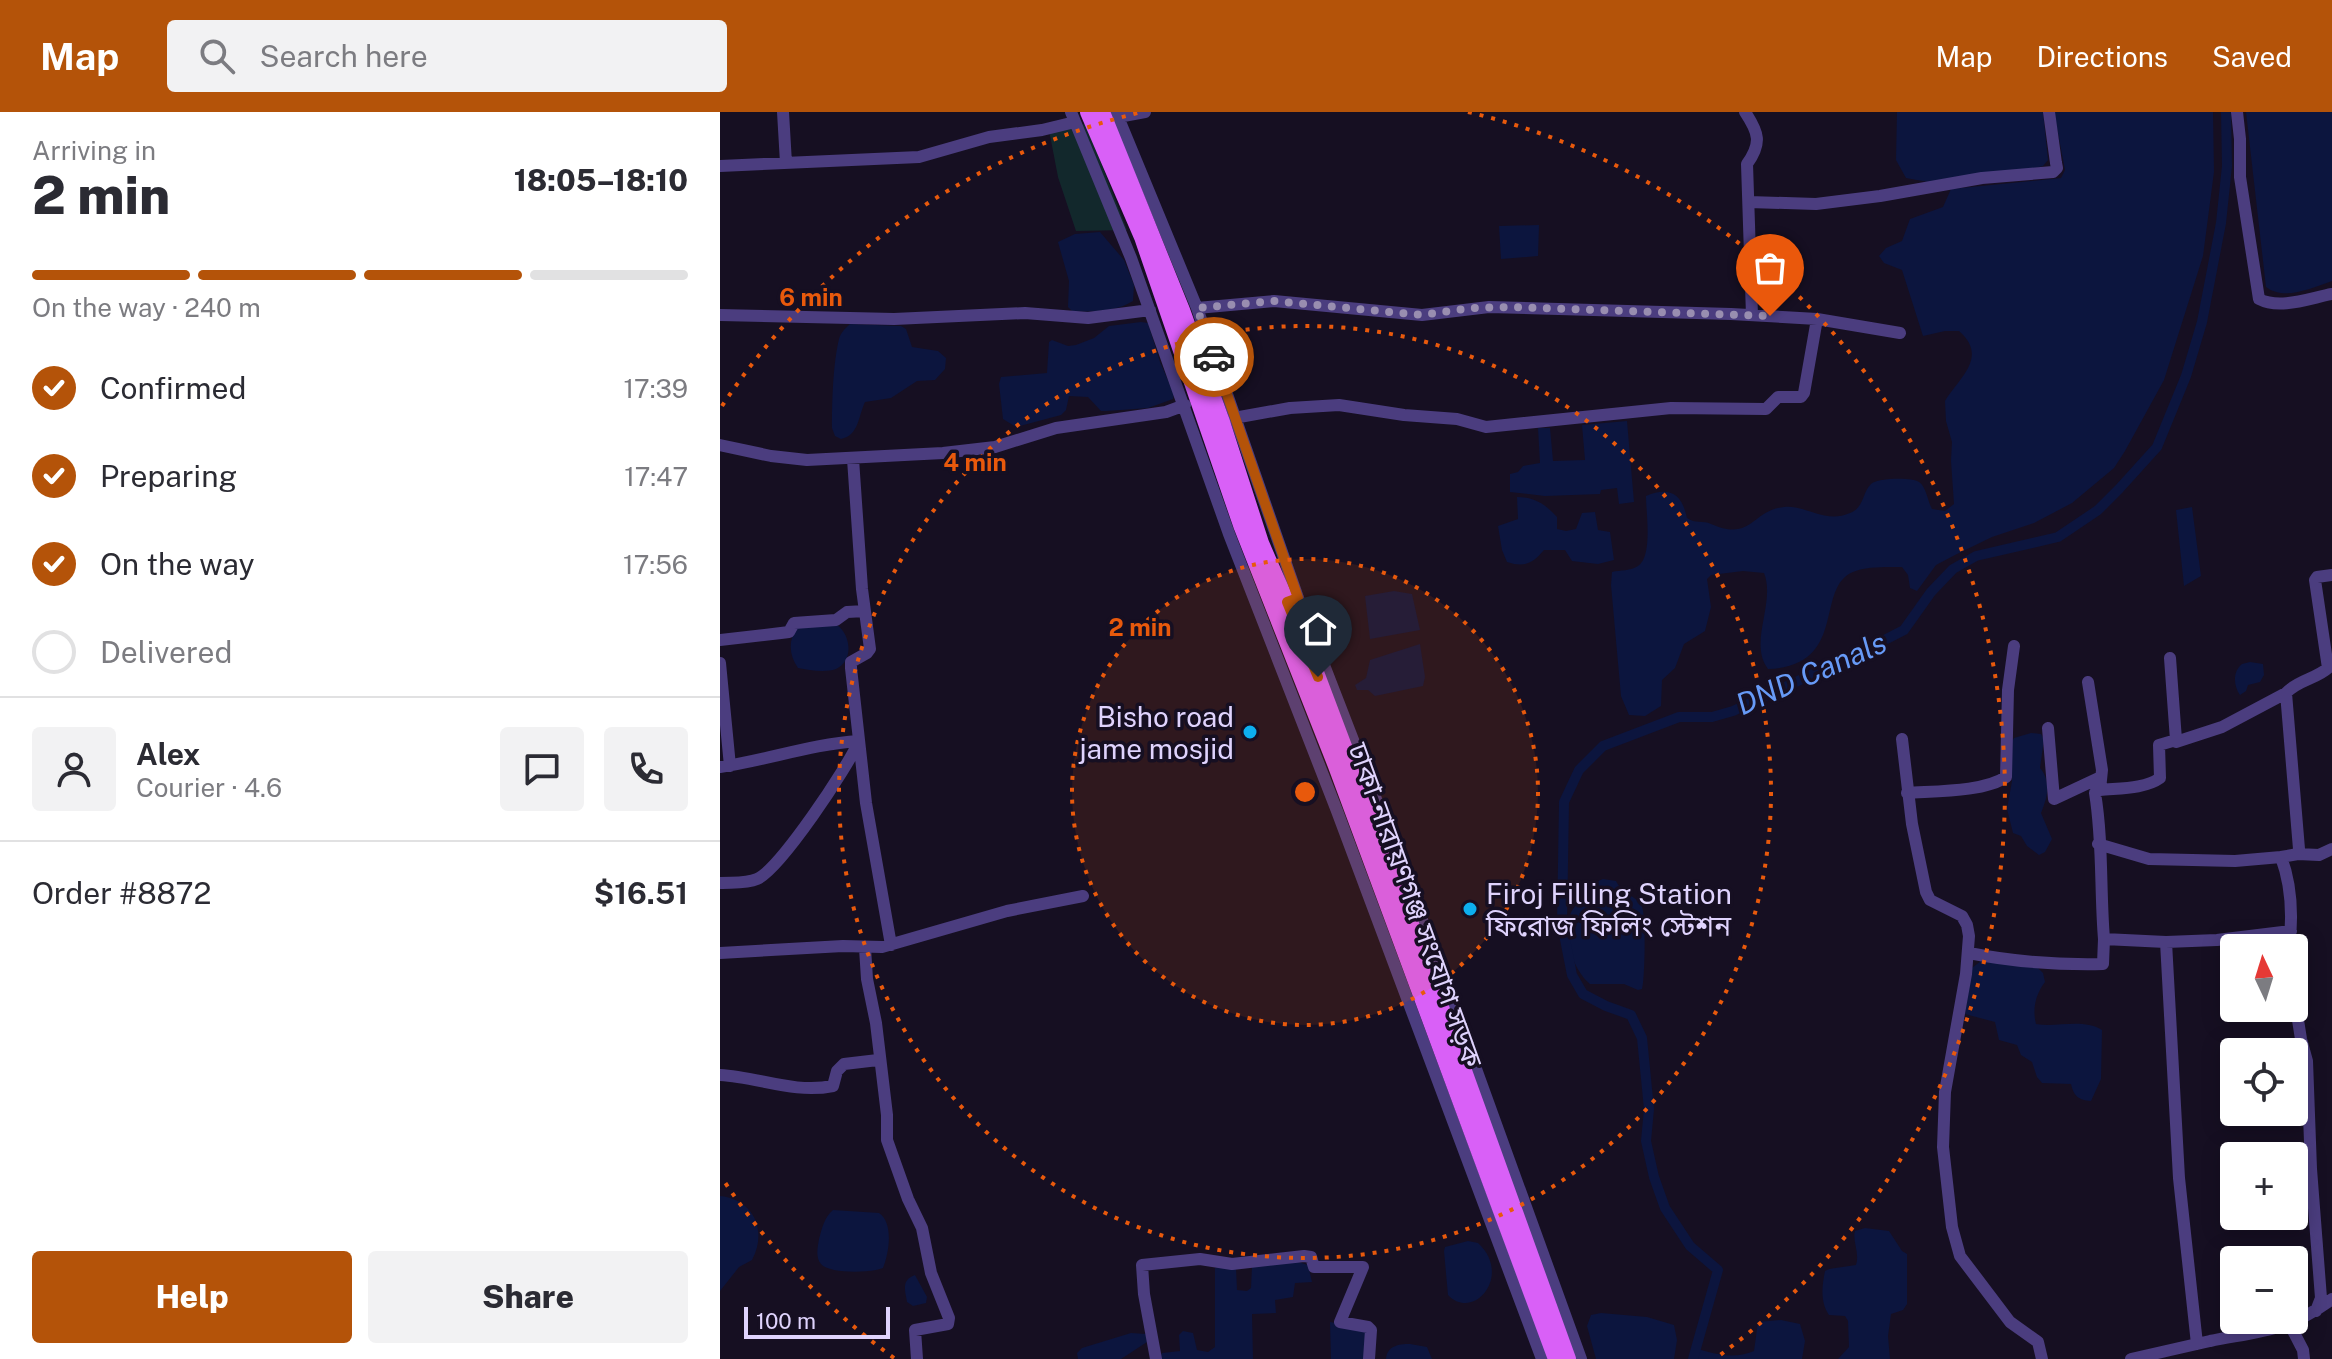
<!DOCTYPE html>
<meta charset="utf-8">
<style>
:root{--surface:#fff;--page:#f2f2f3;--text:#2b2b33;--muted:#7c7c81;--line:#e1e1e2;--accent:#b45309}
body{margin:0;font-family:"Public Sans","Noto Sans Bengali",sans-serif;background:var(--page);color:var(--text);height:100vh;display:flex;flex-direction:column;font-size:30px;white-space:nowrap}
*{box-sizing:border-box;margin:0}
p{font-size:26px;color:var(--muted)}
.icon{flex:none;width:44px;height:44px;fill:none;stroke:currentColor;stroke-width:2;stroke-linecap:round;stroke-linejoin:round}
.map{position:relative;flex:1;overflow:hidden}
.panel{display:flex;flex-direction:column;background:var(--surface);width:720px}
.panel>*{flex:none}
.needle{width:52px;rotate:356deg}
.fabs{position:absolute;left:1500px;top:822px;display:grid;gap:16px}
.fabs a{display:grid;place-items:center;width:88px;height:88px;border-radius:8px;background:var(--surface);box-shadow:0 4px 20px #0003;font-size:40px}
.scale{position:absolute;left:24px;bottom:20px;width:146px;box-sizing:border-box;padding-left:8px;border:4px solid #dfd3fd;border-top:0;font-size:22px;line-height:28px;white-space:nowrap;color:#dfd3fd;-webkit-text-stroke:6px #160f22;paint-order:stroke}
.pin{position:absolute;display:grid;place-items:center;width:68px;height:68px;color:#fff;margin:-82px -34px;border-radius:50% 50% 50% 0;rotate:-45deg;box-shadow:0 0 8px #0007}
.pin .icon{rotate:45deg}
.courier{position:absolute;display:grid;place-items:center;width:80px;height:80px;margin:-40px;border:6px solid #b45309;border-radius:50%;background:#fff;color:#222;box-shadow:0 2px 10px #0007}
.summary em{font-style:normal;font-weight:800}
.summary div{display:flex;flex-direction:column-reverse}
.summary{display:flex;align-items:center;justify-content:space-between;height:136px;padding:0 32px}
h1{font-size:52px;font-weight:800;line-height:60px}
.bar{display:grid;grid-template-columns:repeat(4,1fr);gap:12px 8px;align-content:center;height:96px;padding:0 32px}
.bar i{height:10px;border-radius:6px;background:var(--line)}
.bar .current{background:var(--accent)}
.bar p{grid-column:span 4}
.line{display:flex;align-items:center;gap:20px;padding:0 32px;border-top:2px solid var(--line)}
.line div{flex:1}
.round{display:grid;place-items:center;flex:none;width:84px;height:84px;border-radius:8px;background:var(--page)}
ol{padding:0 32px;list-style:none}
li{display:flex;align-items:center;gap:24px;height:88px}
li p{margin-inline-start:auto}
li .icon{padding:8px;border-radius:50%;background:var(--accent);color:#fff;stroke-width:4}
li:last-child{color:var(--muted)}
li i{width:44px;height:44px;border:4px solid var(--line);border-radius:50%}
.primary-button{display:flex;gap:16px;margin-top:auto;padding:16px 32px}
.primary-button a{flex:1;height:92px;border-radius:8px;background:var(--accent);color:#fff;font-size:32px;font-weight:800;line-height:92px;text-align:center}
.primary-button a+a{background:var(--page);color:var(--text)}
header{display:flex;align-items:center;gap:48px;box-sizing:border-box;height:112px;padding:0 40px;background:var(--accent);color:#fff}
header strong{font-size:38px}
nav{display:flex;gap:44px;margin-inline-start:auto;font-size:28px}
.search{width:560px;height:72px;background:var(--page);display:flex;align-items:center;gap:20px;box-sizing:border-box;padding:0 28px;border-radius:8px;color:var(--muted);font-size:30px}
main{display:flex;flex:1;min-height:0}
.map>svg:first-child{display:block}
.green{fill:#12282c}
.water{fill:#0c153e}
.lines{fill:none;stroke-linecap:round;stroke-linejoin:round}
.canal{stroke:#0c153e;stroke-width:10}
.minor{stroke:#4b3d7f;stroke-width:12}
.major{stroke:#d960f7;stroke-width:16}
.done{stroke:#998eb0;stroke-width:8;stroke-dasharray:0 14.4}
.route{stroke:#b45309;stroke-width:10}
.ring{fill:none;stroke:#e8590c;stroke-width:4;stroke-dasharray:4 8}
.poi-dot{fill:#0dafef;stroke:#160f22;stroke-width:3}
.labels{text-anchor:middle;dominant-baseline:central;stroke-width:7;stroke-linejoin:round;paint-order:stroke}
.poi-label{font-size:28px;fill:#dfd3fd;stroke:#160f22;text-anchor:end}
.street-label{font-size:28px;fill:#dfd3fd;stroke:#160f22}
.water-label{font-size:30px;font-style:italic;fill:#679af7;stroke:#160f22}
.centre{fill:#e8590c;stroke:#160f22;stroke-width:4}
.ring-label{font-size:24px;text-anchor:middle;font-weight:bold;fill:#e8590c;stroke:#160f22;stroke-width:7;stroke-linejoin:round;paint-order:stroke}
</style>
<header>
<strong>Map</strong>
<div class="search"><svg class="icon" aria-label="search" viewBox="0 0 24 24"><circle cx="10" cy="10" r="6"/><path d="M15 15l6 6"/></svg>Search here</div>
<nav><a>Map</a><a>Directions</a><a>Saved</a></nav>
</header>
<main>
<section class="panel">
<div class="summary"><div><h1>2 min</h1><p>Arriving in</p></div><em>18:05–18:10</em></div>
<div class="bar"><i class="current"></i><i class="current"></i><i class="current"></i><i></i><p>On the way · 240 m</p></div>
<ol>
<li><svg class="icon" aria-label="check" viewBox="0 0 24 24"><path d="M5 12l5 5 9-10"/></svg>Confirmed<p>17:39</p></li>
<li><svg class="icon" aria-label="check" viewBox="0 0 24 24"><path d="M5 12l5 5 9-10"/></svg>Preparing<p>17:47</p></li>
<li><svg class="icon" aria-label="check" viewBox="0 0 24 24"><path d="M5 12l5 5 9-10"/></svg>On the way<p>17:56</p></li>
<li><i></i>Delivered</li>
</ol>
<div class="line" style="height:144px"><a class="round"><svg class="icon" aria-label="person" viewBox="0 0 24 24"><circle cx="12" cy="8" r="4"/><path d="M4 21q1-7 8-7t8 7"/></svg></a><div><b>Alex</b><p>Courier · 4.6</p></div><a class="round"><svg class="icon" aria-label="chat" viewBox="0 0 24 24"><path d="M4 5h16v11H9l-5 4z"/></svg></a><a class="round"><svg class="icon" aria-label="phone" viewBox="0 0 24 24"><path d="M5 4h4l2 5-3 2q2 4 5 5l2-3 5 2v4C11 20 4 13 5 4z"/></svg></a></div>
<div class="line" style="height:104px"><div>Order #8872</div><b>$16.51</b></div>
<div class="primary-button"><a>Help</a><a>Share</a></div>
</section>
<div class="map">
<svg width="1612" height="1247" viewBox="0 0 1612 1247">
<rect width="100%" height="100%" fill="#160f22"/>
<path class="green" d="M366 12 407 118 356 119 338 65 329 18Z"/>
<path class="water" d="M1177 0H1323L1328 48 1323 54 1312 57 1235 65 1208 70 1186 66 1176 48Z
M1334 0H1493L1494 60 1483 144 1444 268 1405 339 1394 356 1352 391 1314 411 1272 425 1235 443 1216 453 1197 479 1190 476 1188 463 1182 455C1167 455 1147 454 1133 460 1094 476 1129 554 1048 557 1028 531 1056 491 1044 461L1023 459 991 463 987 467 991 495 985 519 964 532 955 556 942 568 941 594 925 604 909 603 901 584 891 473 892 460C900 458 911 459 918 454 933 444 926 401 926 384 950 374 962 382 967 406 975 412 983 408 991 412 1032 430 1032 398 1064 395 1087 393 1105 412 1130 401 1144 396 1142 381 1151 372 1157 366 1192 365 1199 370 1206 374 1208 390 1212 397L1225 399 1234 392 1231 349 1232 330 1226 309 1225 289C1239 266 1269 245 1239 219H1225L1203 224 1182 158 1164 151 1159 144 1166 136 1182 129 1190 107 1223 95 1231 77 1341 66 1345 58Z
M1526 0H1612V169C1591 176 1565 189 1546 175Z
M819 113 818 144 781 147 779 114Z
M380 120 404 148 414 173 413 189C396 200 371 200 352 199L348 195 349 169 338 130 355 122Z
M421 210 428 211 440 250 454 282 453 287 428 296 387 299H381L368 285 349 284 346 298 341 303 296 315 283 307 279 272 281 265 327 261 329 230 332 228 348 234 356 233 374 226 389 214Z
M130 212 181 214 186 217 192 235 218 239 226 246 225 257 215 268 197 269 171 286 145 290C138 305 139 323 121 327L115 324 112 316C112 290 113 252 119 227 121 220 125 217 130 212Z
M907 309 914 390 899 392 897 376 881 378 880 382 825 384 790 380V362L798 360 803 354 820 351 818 316H830L833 349 865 348 862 313Z
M797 385C815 385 825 392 837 405V417L846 419 856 417 862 401 875 400 878 418 890 420 894 448 878 452 852 449 845 438H824C813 451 805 456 787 450L782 438 778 414 798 407Z
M1472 395 1481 464 1464 474 1456 398Z
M674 479 692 482 700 518 650 527 645 484Z
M117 513C131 523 134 549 116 557 105 561 89 558 78 556 69 543 68 529 77 515Z
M700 532 705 565 703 574 655 584 648 578H637L635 573 646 566 650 548Z
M1530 550 1543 552 1544 563 1540 570 1528 573 1526 579 1520 583C1513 573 1513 559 1522 552Z
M1311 621 1321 622 1324 627 1320 656C1332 670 1327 686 1321 701L1332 727 1325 740 1319 743 1307 734 1301 724 1293 721 1287 697 1292 669 1291 630 1294 626Z
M883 767 896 769C904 785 916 782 922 795 926 804 925 866 922 877L918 878 904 872H870C853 858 842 824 850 803 853 795 860 789 866 783 873 776 872 771 883 767Z
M1261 849 1318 856 1323 861 1325 870C1316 882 1312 896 1316 912 1337 916 1362 906 1382 918L1381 967 1371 989C1359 988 1354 985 1351 972L1322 971 1317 965 1312 950 1301 943 1297 933 1279 928 1275 910 1245 902 1252 856Z
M0 1084C33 1087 48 1118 32 1148L19 1155 0 1179Z
M113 1098 159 1101C174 1111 169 1141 163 1156 151 1161 109 1162 101 1152 95 1145 98 1134 99 1127 102 1116 104 1106 113 1098Z
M1145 1116 1169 1119 1182 1139 1187 1142V1192L1183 1198 1171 1202 1168 1224 1170 1247H1118L1129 1235 1128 1209 1125 1204 1109 1203C1100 1190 1102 1174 1105 1159L1109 1157 1136 1153C1140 1141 1132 1129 1135 1119Z
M748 1129 758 1131C793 1163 754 1210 728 1183L724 1139 725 1135Z
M575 1149 588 1153 592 1170 575 1171 573 1185 555 1188 556 1201 532 1202 533 1247H439L442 1241 460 1239 459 1223 463 1219 473 1221 477 1238 488 1240 495 1235V1156H516L517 1178 527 1179 531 1176 532 1155Z
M195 1163 207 1185 206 1191 193 1194 187 1190C185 1178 181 1168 195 1163Z
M881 1201 927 1205 954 1213 957 1228 954 1247H876L867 1214 871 1203Z
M1061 1208 1080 1212 1085 1229 1082 1247H976L978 1237C997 1243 1015 1247 1034 1239L1038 1210Z
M610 1210 647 1217V1247H611Z
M411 1221 426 1222 427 1230 401 1247H358L357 1241 362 1236Z
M690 1232 707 1235 712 1247H666C667 1234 678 1232 690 1232Z"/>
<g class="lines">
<path class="canal" d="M973 1247 998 1158 970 1134 945 1096 934 1065 926 1029 929 997 922 926 911 903 886 894 863 882 852 863 842 812 844 690 859 658 883 634 959 605H992L1013 599 1149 536 1184 518 1211 480 1233 457 1256 444 1338 425 1378 398 1399 377 1437 335 1466 264 1482 210 1501 111 1507 54 1506 0"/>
<path class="minor" d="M63 0 66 51
M351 0 411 146 509 422 617 699 822 1247
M396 0 477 196 578 486 692 780 861 1247
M1025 0C1039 21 1042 31 1027 52L1032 203
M1517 0 1520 27V65L1539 187C1560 198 1590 186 1612 182
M398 5 425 0
M0 54 199 45 269 25 322 18 355 10
M1029 90 1096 92 1160 84 1262 66 1333 60 1337 56 1336 51 1329 0
M477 196 554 189 702 203 769 195 1011 202 1097 207 1180 221
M0 203 174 207 305 201 368 206 430 198
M514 306 570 296 619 293 684 303 737 307 766 315 951 296 1046 297 1058 285H1081L1084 281 1097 207
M0 333 51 344 87 348 223 341 275 335 336 316 446 300 465 293
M133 347 142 477 150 537 147 541 131 550V556L146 691 171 833
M0 528 61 521 69 520 74 511 116 508 127 500 145 499
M0 551 10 654
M1368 570 1382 658 1380 678 1375 681C1383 729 1380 779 1384 827L1446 830
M1328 616 1334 687 1381 665
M1182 627 1192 712 1206 780 1210 788 1242 804 1247 813 1249 824 1246 862 1225 980 1223 1035 1232 1115 1240 1144 1290 1210 1318 1230 1322 1247
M1456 630 1502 615 1566 581
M0 655C48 648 91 632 139 629 128 655 60 757 37 767 26 772 11 770 0 771
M1380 678C1398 676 1425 677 1440 666L1439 633 1456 628 1450 546
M1187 681C1214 679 1264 680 1286 665L1288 578 1294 534
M1378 732 1429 747 1515 749 1561 745
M1578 742 1599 743 1612 737
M145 836 147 867 156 911 167 1003V1028L188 1087 202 1116 211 1161 229 1206 228 1212 195 1218 197 1247
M1569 836C1573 804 1572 774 1561 745L1578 742 1579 737 1566 581C1578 568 1596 567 1608 556L1595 468 1597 465 1612 463
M0 841 123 834 162 835 287 799 363 784
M1249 841C1294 850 1337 853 1383 852L1384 827
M1574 883 1581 927 1587 949 1591 1057 1601 1186 1596 1199
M0 963C38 965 74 982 113 974L117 959 124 952 158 948
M1570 1213 1583 1238 1584 1247
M1477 1232 1459 1066 1446 830 1497 828 1571 819
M436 1247 424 1182 422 1153 480 1147 512 1152 584 1144 591 1145 594 1155H643L620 1210 648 1215 651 1218 649 1247
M1411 1247C1437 1241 1464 1235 1490 1229 1540 1219 1569 1219 1612 1187"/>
<path class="major" d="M368 0 422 125 521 413 616 654 836 1247
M382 0 462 198 502 310 541 431 588 539 691 812 848 1247"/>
</g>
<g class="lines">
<path class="done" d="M494 245 477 196 554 189 702 203 750 196 794 195 1050 204"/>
<path class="route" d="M494 245 578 486 567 490 598 565"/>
</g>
<circle cx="585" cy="680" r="233" fill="#e8590c" fill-opacity=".12"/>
<g class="ring">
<circle cx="585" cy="680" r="233"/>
<circle cx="585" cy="680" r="466"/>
<path d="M174 1246A699 699 0 0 1 2 1066M2 294A699 699 0 0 1 422 0M748 0A699 699 0 0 1 996 1246"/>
</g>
<g class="poi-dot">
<circle cx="530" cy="620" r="8"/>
<circle cx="750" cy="797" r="8"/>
</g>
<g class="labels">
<g class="poi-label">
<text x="514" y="604">Bisho road<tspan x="514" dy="32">jame mosjid</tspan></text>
<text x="766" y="781" text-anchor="start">Firoj Filling Station<tspan x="766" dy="32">ফিরোজ ফিলিং স্টেশন</tspan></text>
</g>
<g class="street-label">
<text transform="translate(696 793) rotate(70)">ঢাকা-নারায়ণগঞ্জ সংযোগ সড়ক</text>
</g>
<g class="water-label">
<text transform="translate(1091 561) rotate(-24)">DND Canals</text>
</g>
</g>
<circle cx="585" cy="680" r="12" class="centre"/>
<g class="ring-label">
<text x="91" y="194">6 min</text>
<text x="255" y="359">4 min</text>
<text x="420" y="524">2 min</text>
</g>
</svg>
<div class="fabs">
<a><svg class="needle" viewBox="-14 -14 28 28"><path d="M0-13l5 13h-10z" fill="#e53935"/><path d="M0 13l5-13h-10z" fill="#7c7c81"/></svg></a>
<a><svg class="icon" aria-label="locate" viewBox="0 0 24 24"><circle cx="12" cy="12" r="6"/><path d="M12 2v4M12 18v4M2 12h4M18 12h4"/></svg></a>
<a>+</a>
<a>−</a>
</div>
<div class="scale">100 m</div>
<div class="pin" style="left:1050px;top:204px;background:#ea580c"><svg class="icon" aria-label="bag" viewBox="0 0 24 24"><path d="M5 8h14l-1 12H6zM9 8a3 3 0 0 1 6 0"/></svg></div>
<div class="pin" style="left:598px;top:565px;background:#1f2937"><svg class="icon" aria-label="home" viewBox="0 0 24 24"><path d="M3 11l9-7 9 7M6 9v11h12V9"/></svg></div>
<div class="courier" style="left:494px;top:245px"><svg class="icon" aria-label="car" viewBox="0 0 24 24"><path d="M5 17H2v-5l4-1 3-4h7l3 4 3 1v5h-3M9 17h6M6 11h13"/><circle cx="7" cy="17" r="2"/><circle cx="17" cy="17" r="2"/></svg></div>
</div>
</main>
